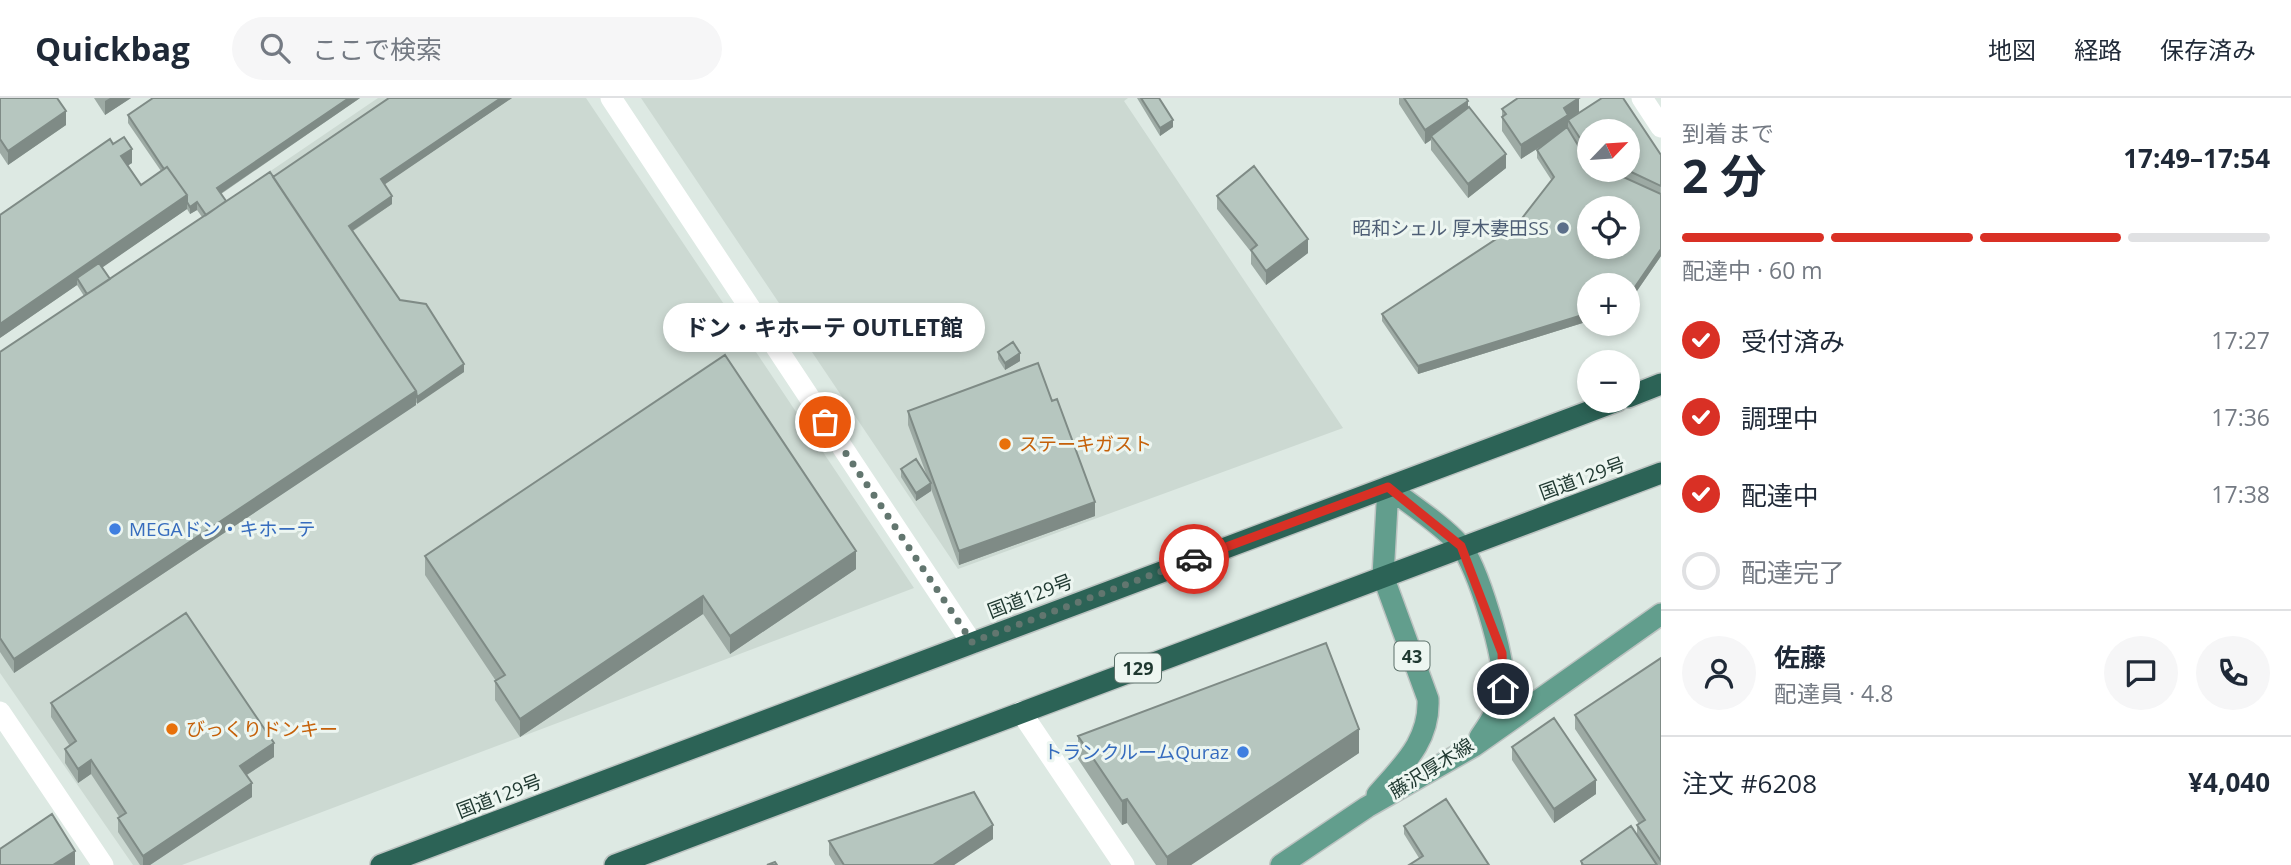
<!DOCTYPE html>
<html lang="ja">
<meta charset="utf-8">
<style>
:root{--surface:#fff;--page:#f6f6f7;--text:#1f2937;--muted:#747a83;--line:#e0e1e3;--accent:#d93025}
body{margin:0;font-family:"Open Sans","Noto Sans JP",sans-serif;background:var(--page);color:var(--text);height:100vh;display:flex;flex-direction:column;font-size:26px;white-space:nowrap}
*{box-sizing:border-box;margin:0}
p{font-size:23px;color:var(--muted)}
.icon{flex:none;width:38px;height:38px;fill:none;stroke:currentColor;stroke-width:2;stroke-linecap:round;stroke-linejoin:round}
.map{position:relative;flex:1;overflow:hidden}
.side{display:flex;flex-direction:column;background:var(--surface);width:630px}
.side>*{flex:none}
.needle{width:46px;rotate:65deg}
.fabs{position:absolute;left:1577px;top:21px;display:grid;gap:14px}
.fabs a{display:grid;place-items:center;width:63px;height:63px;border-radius:50%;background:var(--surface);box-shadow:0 4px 10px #0003;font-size:35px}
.pin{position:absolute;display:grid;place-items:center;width:60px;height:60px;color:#fff;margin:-30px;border:4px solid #fff;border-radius:50%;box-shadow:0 2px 7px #0007}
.courier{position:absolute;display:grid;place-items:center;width:70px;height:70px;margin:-35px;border:5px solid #d93025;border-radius:50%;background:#fff;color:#222;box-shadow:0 2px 9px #0007}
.bubble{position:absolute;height:49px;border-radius:24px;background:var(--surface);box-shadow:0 4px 10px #0003;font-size:23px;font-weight:700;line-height:49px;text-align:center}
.head em{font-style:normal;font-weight:700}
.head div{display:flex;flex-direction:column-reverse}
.head{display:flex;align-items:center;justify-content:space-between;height:119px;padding:0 21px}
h1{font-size:46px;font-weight:700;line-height:52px}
.bar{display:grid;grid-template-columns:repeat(4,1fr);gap:10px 7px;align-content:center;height:84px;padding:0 21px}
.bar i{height:9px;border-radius:5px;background:var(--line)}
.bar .on{background:var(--accent)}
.bar p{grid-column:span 4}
.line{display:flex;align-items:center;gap:18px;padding:0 21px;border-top:2px solid var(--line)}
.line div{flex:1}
.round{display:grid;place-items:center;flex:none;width:74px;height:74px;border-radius:37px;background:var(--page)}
ol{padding:0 21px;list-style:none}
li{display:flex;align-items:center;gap:21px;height:77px}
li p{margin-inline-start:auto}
li .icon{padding:7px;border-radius:50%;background:var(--accent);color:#fff;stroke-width:4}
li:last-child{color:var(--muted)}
li i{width:38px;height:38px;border:4px solid var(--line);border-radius:50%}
header{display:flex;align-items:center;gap:42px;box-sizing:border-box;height:98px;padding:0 35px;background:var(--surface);border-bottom:2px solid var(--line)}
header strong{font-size:33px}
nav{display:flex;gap:38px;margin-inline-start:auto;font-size:24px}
.search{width:490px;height:63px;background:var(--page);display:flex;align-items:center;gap:18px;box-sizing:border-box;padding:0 24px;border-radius:38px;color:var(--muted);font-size:26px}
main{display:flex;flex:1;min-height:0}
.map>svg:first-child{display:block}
.built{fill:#ccd9d2}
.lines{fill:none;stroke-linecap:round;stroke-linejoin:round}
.primary-casing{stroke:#bcc3c1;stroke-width:24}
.highway-casing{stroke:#bcc3c1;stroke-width:24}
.street{stroke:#fff;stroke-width:21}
.primary{stroke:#629e8d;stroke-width:21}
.highway{stroke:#2c6356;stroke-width:21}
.wall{fill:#9daaa4;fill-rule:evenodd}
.shaded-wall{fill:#7f8b86}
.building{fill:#b6c6bf;stroke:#7f8b86;stroke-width:2;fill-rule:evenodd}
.done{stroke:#62766f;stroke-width:7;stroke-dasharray:0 12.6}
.route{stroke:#d93025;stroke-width:9}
.service-dot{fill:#5c6f8a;stroke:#edf6f1;stroke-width:2.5}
.food-dot{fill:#e8710a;stroke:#edf6f1;stroke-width:2.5}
.shop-dot{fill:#3f7fe0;stroke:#edf6f1;stroke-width:2.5}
.labels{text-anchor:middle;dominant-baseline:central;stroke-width:6;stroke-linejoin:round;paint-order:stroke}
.shield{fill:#edf6f1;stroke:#5d716a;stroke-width:2}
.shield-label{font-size:18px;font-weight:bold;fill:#1f3830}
.service-label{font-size:19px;fill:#4e5e75;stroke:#edf6f1;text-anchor:end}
.food-label{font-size:19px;fill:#c56008;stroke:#edf6f1;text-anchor:start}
.street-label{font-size:19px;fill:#1f3830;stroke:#edf6f1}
.shop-label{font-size:19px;fill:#366cbe;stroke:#edf6f1;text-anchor:start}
</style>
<header>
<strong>Quickbag</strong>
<div class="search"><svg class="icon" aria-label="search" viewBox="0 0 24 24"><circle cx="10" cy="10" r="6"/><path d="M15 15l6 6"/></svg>ここで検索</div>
<nav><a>地図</a><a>経路</a><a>保存済み</a></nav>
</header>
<main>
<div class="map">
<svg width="1661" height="767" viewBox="0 0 1661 767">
<rect width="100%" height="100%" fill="#dde9e3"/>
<path class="built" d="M378 0H586L914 490 182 767H133L0 575V257Z
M641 0H1128L1124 3 1343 330 958 471Z"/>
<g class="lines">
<g class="primary-casing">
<path id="primary" d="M1388 389C1411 407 1440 425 1460 447 1477 466 1507 564 1503 591 1501 608 1490 625 1480 639
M1377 697C1403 667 1430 643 1428 601L1383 478 1388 389
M1281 767 1367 709 1474 648 1661 516"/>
</g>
<g class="highway-casing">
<path id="highway" d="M1628 299 1661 286
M381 767 1617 303
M615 767 1661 375"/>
</g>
<path class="street" d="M611 0 972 545
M1642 0 1661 29
M0 614 103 767
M1021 614 1124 767"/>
<use href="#primary" class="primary"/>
<use href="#highway" class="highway"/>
</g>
<path class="wall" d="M0 0 66 27 8 67 0 55Z
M94 0H131L105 17Z
M153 0H360L221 96 226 103 273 79 512 0 384 86 392 106 353 133 400 202 464 274 416 305V307L14 575 0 554V254L84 198 77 187 0 240 113 46 132 65 128 67 141 87 161 73 128 25V17ZM187 111 190 116 197 112 202 119 110 181 102 169Z
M1137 0H1159L1173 29 1160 38Z
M1399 0H1466L1468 9 1506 70 1468 100 1431 52V42L1425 46 1399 6Z
M1502 11 1579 14 1568 22 1661 57V158L1628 206V187H1589V223L1418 276 1382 223V216L1516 128 1552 83 1537 60V52L1548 44 1521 61 1502 33ZM1589 33 1628 72H1589Z
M1217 98 1308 155 1266 187 1251 166V154L1217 111Z
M998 254 1020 263 1005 272 998 261Z
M908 313 1095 418 959 467 931 391V393L916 403 901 379V371L927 378 908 327Z
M425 458 856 471 730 556 703 516 520 639 495 602V583H496L425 477Z
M1661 560V767H1581V763L1637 737V727L1639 726 1575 631V617Z
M51 605 274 659 247 677 252 699 150 767H140L118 734V720H120L91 676 78 685 65 665V651L70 648 51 619Z
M1078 638 1359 655 1191 767H1156L1127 725 1122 727 1078 661Z
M1512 649 1596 696 1554 725 1512 662Z
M1404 728 1489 767 1419 760 1404 736Z
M993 741 954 767H835L829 757V743Z"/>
<path class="shaded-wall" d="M110 0H131L105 17V3Z
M349 0H360L217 98V90Z
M501 0H512L381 89V81Z
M1579 0V14L1568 22V31L1521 61V47L1564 10Z
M1468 3V17L1431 38V42L1425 46V32Z
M66 13V27L8 67V53Z
M1173 22V29L1160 38V30Z
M132 51V65L121 72V58Z
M1506 56V70L1468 100V86Z
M187 97V111L80 185 77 180V187L0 240V226Z
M392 98V106L349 135V128Z
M197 104V112L190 116V109Z
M1308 141V155L1266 187V173Z
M1661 151V158L1628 206V199Z
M1589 215V223L1418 276V268Z
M1020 255V263L1005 272V265Z
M464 266V274L417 306V299Z
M416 293V307L14 575V561Z
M931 385V393L916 403V395Z
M1095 404V418L959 467V453Z
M856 453V471L730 556V538Z
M703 498V516L520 639V621Z
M1359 631V655L1191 767H1167V759Z
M274 645V659L240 681V668Z
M91 662V676L78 685V671Z
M1596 682V696L1554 725V711Z
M252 685V699L150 767H143V758Z
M1127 701V725L1122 727V703Z
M993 727V741L954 767H933Z
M75 753V767H53Z"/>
<path class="building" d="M0 0H57L66 13 8 53 0 41Z
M153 0H349L217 90 226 103 206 117 197 104 190 109 187 104V97L167 69 164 71 128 17Z
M389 0H501L381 81 392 98 349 128 400 202 426 206 464 266 417 299 416 293 273 79Z
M1141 0H1159L1173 22 1160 30Z
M1404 0H1466L1468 3 1425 32Z
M1518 0H1579L1564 10 1568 17 1521 47 1502 19 1506 16 1502 11Z
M1602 0H1623L1661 57V88L1627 72H1628V33H1589V54L1568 22Z
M1469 9 1506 56 1468 86 1431 38Z
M1567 29 1587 62 1589 63V72H1608L1661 96V151L1628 199V187H1589V215L1418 268 1382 216 1516 128 1554 79 1537 52ZM1589 110H1628V149H1589Z
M124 39 132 51 121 58 141 87 167 69 187 97 0 226V117L110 41 113 46Z
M1254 68 1308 141 1266 173 1251 152 1257 147 1217 98Z
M270 74 416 293 14 561 0 540V254Z
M99 165 110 181 87 196 77 180Z
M1013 244 1020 255 1005 265 998 254Z
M725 257 856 453 730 538 703 498 520 621 495 583 505 577 425 458Z
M1038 265 1052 303 1057 301 1095 404 959 453 908 313Z
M916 361 931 385 916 395 901 371Z
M186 515 274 645 240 668 252 685 143 758 118 720 126 715 91 662 78 671 65 651 76 643 51 605Z
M1326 545 1359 631 1167 759 1127 701 1122 703 1078 638Z
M1661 560V763L1637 727 1645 722 1575 617Z
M1554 620 1596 682 1554 711 1512 649Z
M974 694 993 727 933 767H844L829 743Z
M1446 701 1489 767H1409L1423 758 1404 728Z
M52 716 75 753 53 767H0V751Z
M1631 728 1657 767H1583L1581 763Z
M775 764 777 767H767Z"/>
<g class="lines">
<path class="done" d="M825 324 972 544 1194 461"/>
<path class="route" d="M1194 461 1388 389 1461 448 1502 555 1503 591"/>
</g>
<circle class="service-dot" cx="1563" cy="130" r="7"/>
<g class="food-dot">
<circle cx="1005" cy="346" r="7"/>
<circle cx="172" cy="631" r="7"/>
</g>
<g class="shop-dot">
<circle cx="115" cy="431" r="7"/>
<circle cx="1243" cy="654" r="7"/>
</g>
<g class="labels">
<g class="shield">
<rect x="1394.5" y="543.5" width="35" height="29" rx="5"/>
<rect x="1115" y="555.5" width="46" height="29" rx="5"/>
</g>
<g class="shield-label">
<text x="1412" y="558">43</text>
<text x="1138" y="570">129</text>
</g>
<g class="service-label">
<text x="1549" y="130">昭和シェル 厚木妻田SS</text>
</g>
<g class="food-label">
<text x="1019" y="346">ステーキガスト</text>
<text x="186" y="631">びっくりドンキー</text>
</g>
<g class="street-label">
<text transform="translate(1582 380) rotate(-20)">国道129号</text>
<text transform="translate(1030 498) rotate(-21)">国道129号</text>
<text transform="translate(1431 670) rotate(-32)">藤沢厚木線</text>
<text transform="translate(499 698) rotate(-21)">国道129号</text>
</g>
<g class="shop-label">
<text x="129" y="431">MEGAドン・キホーテ</text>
<text x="1229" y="654" text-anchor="end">トランクルームQuraz</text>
</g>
</g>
</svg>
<div class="fabs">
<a><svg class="needle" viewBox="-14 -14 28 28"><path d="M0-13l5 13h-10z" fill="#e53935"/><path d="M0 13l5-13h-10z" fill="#747a83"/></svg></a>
<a><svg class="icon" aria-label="locate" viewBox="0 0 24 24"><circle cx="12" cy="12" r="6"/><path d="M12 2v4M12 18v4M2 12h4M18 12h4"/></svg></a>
<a>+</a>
<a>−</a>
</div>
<div class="pin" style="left:825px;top:324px;background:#ea580c"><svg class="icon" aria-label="bag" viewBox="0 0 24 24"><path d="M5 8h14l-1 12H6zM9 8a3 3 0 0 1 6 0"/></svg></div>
<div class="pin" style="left:1503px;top:591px;background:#1f2937"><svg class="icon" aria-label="home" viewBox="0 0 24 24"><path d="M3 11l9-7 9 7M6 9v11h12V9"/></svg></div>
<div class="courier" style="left:1194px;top:461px"><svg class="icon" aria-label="car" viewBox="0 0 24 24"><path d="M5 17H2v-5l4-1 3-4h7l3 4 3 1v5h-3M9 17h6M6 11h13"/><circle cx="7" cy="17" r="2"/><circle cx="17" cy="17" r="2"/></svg></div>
<div class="bubble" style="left:663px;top:205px;width:322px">ドン・キホーテ OUTLET館</div>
</div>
<section class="side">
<div class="head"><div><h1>2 分</h1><p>到着まで</p></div><em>17:49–17:54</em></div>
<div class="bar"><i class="on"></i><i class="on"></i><i class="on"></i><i></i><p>配達中 · 60 m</p></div>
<ol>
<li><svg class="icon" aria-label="check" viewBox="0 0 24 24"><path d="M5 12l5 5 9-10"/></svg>受付済み<p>17:27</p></li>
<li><svg class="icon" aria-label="check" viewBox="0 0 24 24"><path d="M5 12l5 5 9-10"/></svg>調理中<p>17:36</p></li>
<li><svg class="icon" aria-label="check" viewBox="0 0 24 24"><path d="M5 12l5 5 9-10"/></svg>配達中<p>17:38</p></li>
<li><i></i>配達完了</li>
</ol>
<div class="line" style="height:126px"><a class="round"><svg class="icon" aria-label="person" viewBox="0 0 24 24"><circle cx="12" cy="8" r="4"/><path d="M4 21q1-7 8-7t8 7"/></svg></a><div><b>佐藤</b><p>配達員 · 4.8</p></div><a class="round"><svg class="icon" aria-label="chat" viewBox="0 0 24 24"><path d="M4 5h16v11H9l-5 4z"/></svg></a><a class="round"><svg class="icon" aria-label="phone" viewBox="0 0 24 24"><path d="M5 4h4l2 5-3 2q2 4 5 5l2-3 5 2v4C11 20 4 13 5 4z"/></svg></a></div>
<div class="line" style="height:91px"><div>注文 #6208</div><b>¥4,040</b></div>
</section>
</main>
